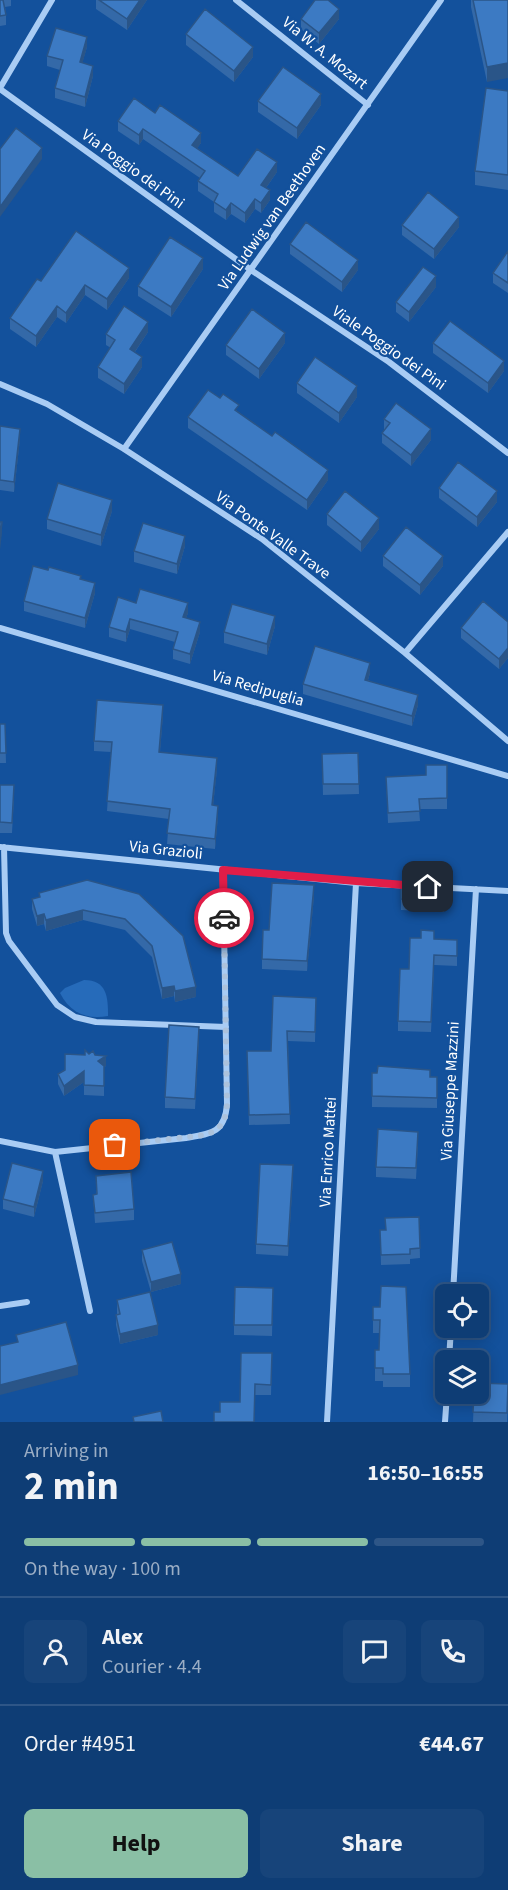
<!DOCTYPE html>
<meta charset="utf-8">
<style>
:root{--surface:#0e3d75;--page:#17447a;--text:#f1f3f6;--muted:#9baec5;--line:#2e5687;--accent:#8abfa5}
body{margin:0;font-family:"Source Sans 3",sans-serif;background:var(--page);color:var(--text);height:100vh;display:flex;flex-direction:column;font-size:22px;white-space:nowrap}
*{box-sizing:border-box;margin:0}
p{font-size:20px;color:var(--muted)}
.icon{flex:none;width:33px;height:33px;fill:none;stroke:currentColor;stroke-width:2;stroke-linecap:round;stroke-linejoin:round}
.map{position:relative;height:1422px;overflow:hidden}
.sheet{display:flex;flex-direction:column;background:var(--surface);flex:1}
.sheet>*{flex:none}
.tools{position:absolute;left:435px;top:1284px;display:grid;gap:12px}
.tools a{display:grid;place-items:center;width:54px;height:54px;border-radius:9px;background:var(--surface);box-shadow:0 3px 15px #0003,0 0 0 2px var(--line);font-size:30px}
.pin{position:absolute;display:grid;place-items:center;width:51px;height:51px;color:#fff;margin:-26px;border-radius:12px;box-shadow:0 3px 9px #0006}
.courier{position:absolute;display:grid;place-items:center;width:60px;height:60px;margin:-30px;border:4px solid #e11d48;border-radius:50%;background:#fff;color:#222;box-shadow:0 2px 8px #0007}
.head em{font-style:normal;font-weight:700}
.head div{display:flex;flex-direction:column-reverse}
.head{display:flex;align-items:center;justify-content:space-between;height:102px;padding:0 24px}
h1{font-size:39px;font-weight:700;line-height:45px}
.bar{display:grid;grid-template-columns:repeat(4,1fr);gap:9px 6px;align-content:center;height:72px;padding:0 24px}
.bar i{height:8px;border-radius:4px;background:var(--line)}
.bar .active{background:var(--accent)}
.bar p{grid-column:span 4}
.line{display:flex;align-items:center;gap:15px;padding:0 24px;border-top:2px solid var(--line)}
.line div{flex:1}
.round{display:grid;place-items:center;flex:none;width:63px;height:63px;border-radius:9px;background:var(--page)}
.cta{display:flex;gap:12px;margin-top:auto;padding:12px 24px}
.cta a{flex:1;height:69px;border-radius:9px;background:var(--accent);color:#111;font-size:24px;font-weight:700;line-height:69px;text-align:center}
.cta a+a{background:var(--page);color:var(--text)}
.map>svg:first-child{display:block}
.green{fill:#266bba}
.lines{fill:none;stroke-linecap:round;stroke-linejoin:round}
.street{stroke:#a9ccf4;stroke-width:6}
.wall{fill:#3469a8}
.shaded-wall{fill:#2a5588}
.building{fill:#3c7ac3;stroke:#2a5588;stroke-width:1.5}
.done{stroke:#acc2dc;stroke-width:6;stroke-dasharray:0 10.8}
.route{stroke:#e11d48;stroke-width:8}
.labels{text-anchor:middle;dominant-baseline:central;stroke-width:4.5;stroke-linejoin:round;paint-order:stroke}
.street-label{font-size:16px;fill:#fff;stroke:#13519c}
</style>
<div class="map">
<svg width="508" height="1422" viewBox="0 0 508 1422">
<rect width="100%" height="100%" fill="#13519c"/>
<path class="green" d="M84 980C107 980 108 997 108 1016 87 1020 70 1013 60 993L65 988Z"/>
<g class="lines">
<path class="street" d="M236 0 368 105
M0 88 52 0
M0 89 251 270 389 362 508 453
M0 384 47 404 124 449 262 539 405 653 508 741
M124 449 441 0
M0 628 508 776
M405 653 508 532
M0 847 356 883 508 891
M4 847 6 933 9 941 57 1005 75 1017 96 1022 226 1027
M0 1141 55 1152 186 1138C211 1134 225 1133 227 1104L223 869
M55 1152 90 1311
M453 1294 476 889
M0 1306 27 1302
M449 1360 451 1328
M327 1422 356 883
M445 1422 447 1394"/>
</g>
<path class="wall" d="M0 0H11V6L5 7 6 15V25L0 26Z
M96 0H147L127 30 96 9Z
M471 0H508L487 82 471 7Z
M301 19H339L319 44 301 29Z
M186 34 253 57 234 82 186 45Z
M87 47 82 63 93 76 85 107 55 98V88L60 70 47 66V56Z
M508 91V190L475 185V171Z
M258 101 321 105 297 139 258 112Z
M118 121 201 143 197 148 238 176 277 172 266 188 270 200 261 213 255 209 245 223 231 214 226 220 214 212V202L198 191V181L200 178 143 139 139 145 118 131Z
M402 225 459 227 434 259 402 235Z
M290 244 358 270 342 292 290 254Z
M508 251V293L493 283V273Z
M203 269 171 317 138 296V286Z
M129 278 107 310 85 295 66 323 57 317 36 347 10 329V318L41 281Z
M436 287 409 322 396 312V302Z
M148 332 135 352 142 367 124 394 98 378V367L111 348 106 345V334Z
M285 343 259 379 226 355V345Z
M433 343 504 371 488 393 433 353Z
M297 383 357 397 339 423 297 393Z
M220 398 328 480 307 510 188 428V417Z
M384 419 431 440 411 466 382 443V433L385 430 384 429Z
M0 426 20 439 14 492 0 490Z
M439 488 497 502 477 527 439 498Z
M112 511 101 546 47 529V519Z
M327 514 379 529 361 552 327 525Z
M185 546 177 574 134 562V551Z
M383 556 443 566 420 595 383 566Z
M48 570 81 580 95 593 85 628 24 611V601Z
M136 603 188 613 186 618 200 632 190 664 173 659V649L175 642 130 629 126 642 109 637V627Z
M508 622V658L499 669 461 638V628Z
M275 626 267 655 224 643V632Z
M370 673 368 680 418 705 412 726 303 694V684Z
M163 715 160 752 217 769 213 806 218 816 215 849 167 844 169 819 107 811 111 752 94 751V741Z
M0 724H5L6 763H0Z
M358 753 359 794 323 795 322 754Z
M447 765V809H419L420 821 388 823 386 777 426 775Z
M0 785 14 796 12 833H0Z
M39 893 139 894 196 997 175 1002 174 996 162 999 152 957 125 930 83 920 46 931 44 924 37 926 32 909V899L39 897Z
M314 896 307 971 262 969V959L269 930Z
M401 899H444V912L401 910Z
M434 939 457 940V966L434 965 431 1032 398 1031V1021L409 969Z
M273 996 316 998 315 1042 288 1041 290 1124 249 1125 247 1051H271Z
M199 1037 195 1109 165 1108V1097Z
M89 1054 95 1055 106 1066 104 1067V1096L84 1095V1082L64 1096 58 1084V1074L85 1055Z
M372 1073 437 1077V1108L372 1107Z
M418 1142 416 1179 376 1177V1167Z
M96 1176 134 1209V1220L95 1223 93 1195 96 1194Z
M293 1176 288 1256 256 1254V1244Z
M43 1181 34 1217 3 1209V1199Z
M419 1217 420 1258 410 1259V1264L381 1265 380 1230H386Z
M142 1250 181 1284 151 1292 142 1261Z
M273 1288 272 1336 234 1335V1325Z
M117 1300 158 1335 120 1344 116 1325V1315L117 1314Z
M373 1307 410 1374V1387H383V1381H375V1350H379L380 1333H373Z
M241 1353H272L271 1395H255L254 1422H214V1412H220V1402H240Z
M508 1384 507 1422H473L474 1394Z"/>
<path class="shaded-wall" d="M140 0H147L127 30V19Z
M339 9V19L319 44V33Z
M87 37V47L80 72V62Z
M253 47V57L234 82V71Z
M508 63V78L487 82V67Z
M93 66V76L85 107V97Z
M321 94V105L297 139V128Z
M143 129V139L139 145V135Z
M201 133V143L192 156V145Z
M42 148V159L0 217V207Z
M277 162V172L261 195V185Z
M270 190V200L261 213V203Z
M255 199V209L245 223V213Z
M231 203V214L226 220V210Z
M459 217V227L434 259V249Z
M203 258V269L171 317V307Z
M358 260V270L342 292V282Z
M129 268V278L107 310V299Z
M436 276V287L409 322V312Z
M85 285V295L66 323V313Z
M57 306V317L36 347V336Z
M148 322V332L130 359V349Z
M285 333V343L259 379V369Z
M142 357V367L124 394V384Z
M504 361V371L488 393V383Z
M357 386V397L339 423V413Z
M20 429V439L14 492V482Z
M431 429V440L411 466V455Z
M328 470V480L307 510V500Z
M497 491V502L477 527V517Z
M112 500V511L101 546V535Z
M379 518V529L361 552V542Z
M2 522V533L0 550V540Z
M185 536V546L177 574V564Z
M443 556V566L420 595V585Z
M95 583V593L85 628V618Z
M188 603V613L183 627V617Z
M275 616V626L267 655V644Z
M130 619V629L126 642V632Z
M200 622V632L190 664V654Z
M508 648V658L499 669V659Z
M370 663V673L365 690V680Z
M418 695V705L412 726V716Z
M163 705V715L159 762V752Z
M217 758V769L212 816V805Z
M218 806V816L215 849V839Z
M314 885V896L307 971V961Z
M83 910V920L46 931V920Z
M44 914V924L37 926V916Z
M174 986V996L162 999V988Z
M196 987V997L175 1002V991Z
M106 1056V1066L104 1067V1096V1067L98 1061Z
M84 1071V1082L64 1096V1086Z
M293 1165V1176L288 1256V1246Z
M43 1171V1181L34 1217V1207Z
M181 1274V1284L151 1292V1282Z
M158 1325V1335L120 1344V1334Z
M78 1365V1375L0 1395V1385Z"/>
<path class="building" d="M0 0H3L6 15 0 16Z
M99 0H140L127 19Z
M315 0H328L339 9 319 33 301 19Z
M473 0H508V63L487 67Z
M205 9 253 47 234 71 186 34Z
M56 28 87 37 80 62 93 66 85 97 55 88 63 60 47 56Z
M283 67 321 94 297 128 258 101Z
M486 88 508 91V175L475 171Z
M134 98 155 113 160 105 201 133 192 145 238 176 257 149 277 162 261 185 270 190 261 203 255 199 245 213 231 203 226 210 214 202 218 194 198 181 205 171 143 129 139 135 118 121Z
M16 128 42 148 0 207V149Z
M428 192 459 217 434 249 402 225Z
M306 222 358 260 342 282 290 244Z
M76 231 129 268 107 299 85 285 66 313 57 306 36 336 10 318 37 279 41 281Z
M170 237 203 258 171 307 138 286Z
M508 251V283L493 273Z
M423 267 436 276 409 312 396 302Z
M124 306 148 322 130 349 142 357 124 384 98 367 115 340 106 334Z
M252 309 285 333 259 369 226 345Z
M450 321 504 361 488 383 433 343Z
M315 357 357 386 339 413 297 383Z
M208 390 220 398 223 394 239 405 235 410 272 436 275 432 328 470 307 500 188 417Z
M396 403 431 429 411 455 382 433 390 423 384 419Z
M0 426 20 429 14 482 0 480Z
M458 462 497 491 477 517 439 488Z
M58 483 112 500 101 535 47 519Z
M345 491 379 518 361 542 327 514Z
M0 522H2L0 540Z
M143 523 185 536 177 564 134 551Z
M406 527 443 556 420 585 383 556Z
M33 566 48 570 49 567 81 576 80 579 95 583 85 618 24 601Z
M140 589 188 603 183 617 200 622 190 654 173 649 178 632 130 619 126 632 109 627 118 597 136 603Z
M483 601 508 622V648L499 659 461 628Z
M232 604 275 616 267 644 224 632Z
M315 646 370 663 365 680 418 695 412 716 303 684Z
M97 700 163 705 159 752 217 758 212 805 218 806 215 839 167 833 170 809 107 801 112 742 94 741Z
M0 724H5L6 753H0Z
M358 753 359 784H323L322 754Z
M426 765H447V798L419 799 420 811 388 813 386 777 426 775Z
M0 785H14L12 823 0 822Z
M87 880 139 894 183 936 196 987 175 991 174 986 162 988 152 946 125 919 83 910 46 920 44 914 37 916 32 899 40 897 39 893Z
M272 883 314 885 307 961 262 959 263 930H269Z
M401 886 444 888V902L401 899Z
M421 930 434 931V939L457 940V956L434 955 431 1022 398 1021 400 969H409L410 938H421Z
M273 996 316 998 315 1032 287 1031 290 1114 249 1115 247 1051H271Z
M169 1025 199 1027 195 1099 165 1097Z
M85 1050 89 1054 93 1051 95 1055 106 1056 98 1061 104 1066V1086L84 1085V1071L64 1086 58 1074 65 1070V1054L85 1055Z
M378 1066 430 1070V1077H437V1098L372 1096V1073H377Z
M378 1129 418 1132 416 1168 376 1167Z
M12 1163 43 1171 34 1207 3 1199Z
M260 1164 293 1165 288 1246 256 1244Z
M131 1172 134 1209 95 1213 93 1195 97 1194 96 1176Z
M419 1217 420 1248 410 1249V1254L381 1255 380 1230H386L385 1218Z
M172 1242 181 1274 151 1282 142 1250Z
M381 1286 406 1287 410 1374H383V1368H375V1350H379L380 1320H373V1307H380Z
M235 1287 273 1288 272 1325H234Z
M150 1292 158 1325 120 1334 116 1315 120 1314 117 1300Z
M66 1322 78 1365 0 1385V1346L18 1342 16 1335Z
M241 1353H272L271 1385 255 1384 254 1422H214V1412H220V1402H240Z
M478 1383 508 1384 507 1413 473 1412 474 1394H478Z
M161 1411 163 1422H134L133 1417Z"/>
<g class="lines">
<path class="done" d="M115 1145 205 1135C222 1129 226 1121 227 1104L224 918"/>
<path class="route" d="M224 918 223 870 428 887"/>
</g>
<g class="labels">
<g class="street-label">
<text transform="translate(325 53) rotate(39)">Via W. A. Mozart</text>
<text transform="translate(133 169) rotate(36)">Via Poggio dei Pini</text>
<text transform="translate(272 217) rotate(-55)">Via Ludwig van Beethoven</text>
<text transform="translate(389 348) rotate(35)">Viale Poggio dei Pini</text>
<text transform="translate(273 535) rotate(36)">Via Ponte Valle Trave</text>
<text transform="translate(258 688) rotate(16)">Via Redipuglia</text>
<text transform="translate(166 850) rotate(6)">Via Grazioli</text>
<text transform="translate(450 1091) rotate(-87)">Via Giuseppe Mazzini</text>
<text transform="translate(328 1152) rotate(-87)">Via Enrico Mattei</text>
</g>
</g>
</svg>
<div class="tools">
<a><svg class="icon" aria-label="locate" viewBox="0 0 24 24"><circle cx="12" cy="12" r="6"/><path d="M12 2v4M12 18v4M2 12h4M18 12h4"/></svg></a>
<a><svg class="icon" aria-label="layers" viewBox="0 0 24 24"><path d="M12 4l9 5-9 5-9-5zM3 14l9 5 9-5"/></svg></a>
</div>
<div class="pin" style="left:115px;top:1145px;background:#ea580c"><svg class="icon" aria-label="bag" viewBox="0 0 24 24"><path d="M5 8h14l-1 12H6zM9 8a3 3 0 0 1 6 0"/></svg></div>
<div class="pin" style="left:428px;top:887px;background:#1f2937"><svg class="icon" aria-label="home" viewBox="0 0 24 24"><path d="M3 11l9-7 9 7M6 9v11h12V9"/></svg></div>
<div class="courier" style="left:224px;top:918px"><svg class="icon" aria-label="car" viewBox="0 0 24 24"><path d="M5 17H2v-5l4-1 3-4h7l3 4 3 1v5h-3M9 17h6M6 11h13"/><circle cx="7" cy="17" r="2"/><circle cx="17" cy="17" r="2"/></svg></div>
</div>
<section class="sheet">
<div class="head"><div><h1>2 min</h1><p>Arriving in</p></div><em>16:50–16:55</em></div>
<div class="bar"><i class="active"></i><i class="active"></i><i class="active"></i><i></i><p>On the way · 100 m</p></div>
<div class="line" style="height:108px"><a class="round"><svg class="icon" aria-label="person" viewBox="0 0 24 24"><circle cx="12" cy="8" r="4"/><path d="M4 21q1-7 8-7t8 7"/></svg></a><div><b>Alex</b><p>Courier · 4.4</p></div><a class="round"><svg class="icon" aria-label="chat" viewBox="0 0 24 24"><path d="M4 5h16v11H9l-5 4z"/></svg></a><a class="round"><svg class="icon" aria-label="phone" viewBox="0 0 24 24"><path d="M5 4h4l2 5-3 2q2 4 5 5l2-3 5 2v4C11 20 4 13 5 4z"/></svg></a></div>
<div class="line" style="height:78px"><div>Order #4951</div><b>€44.67</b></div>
<div class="cta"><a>Help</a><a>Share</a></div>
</section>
